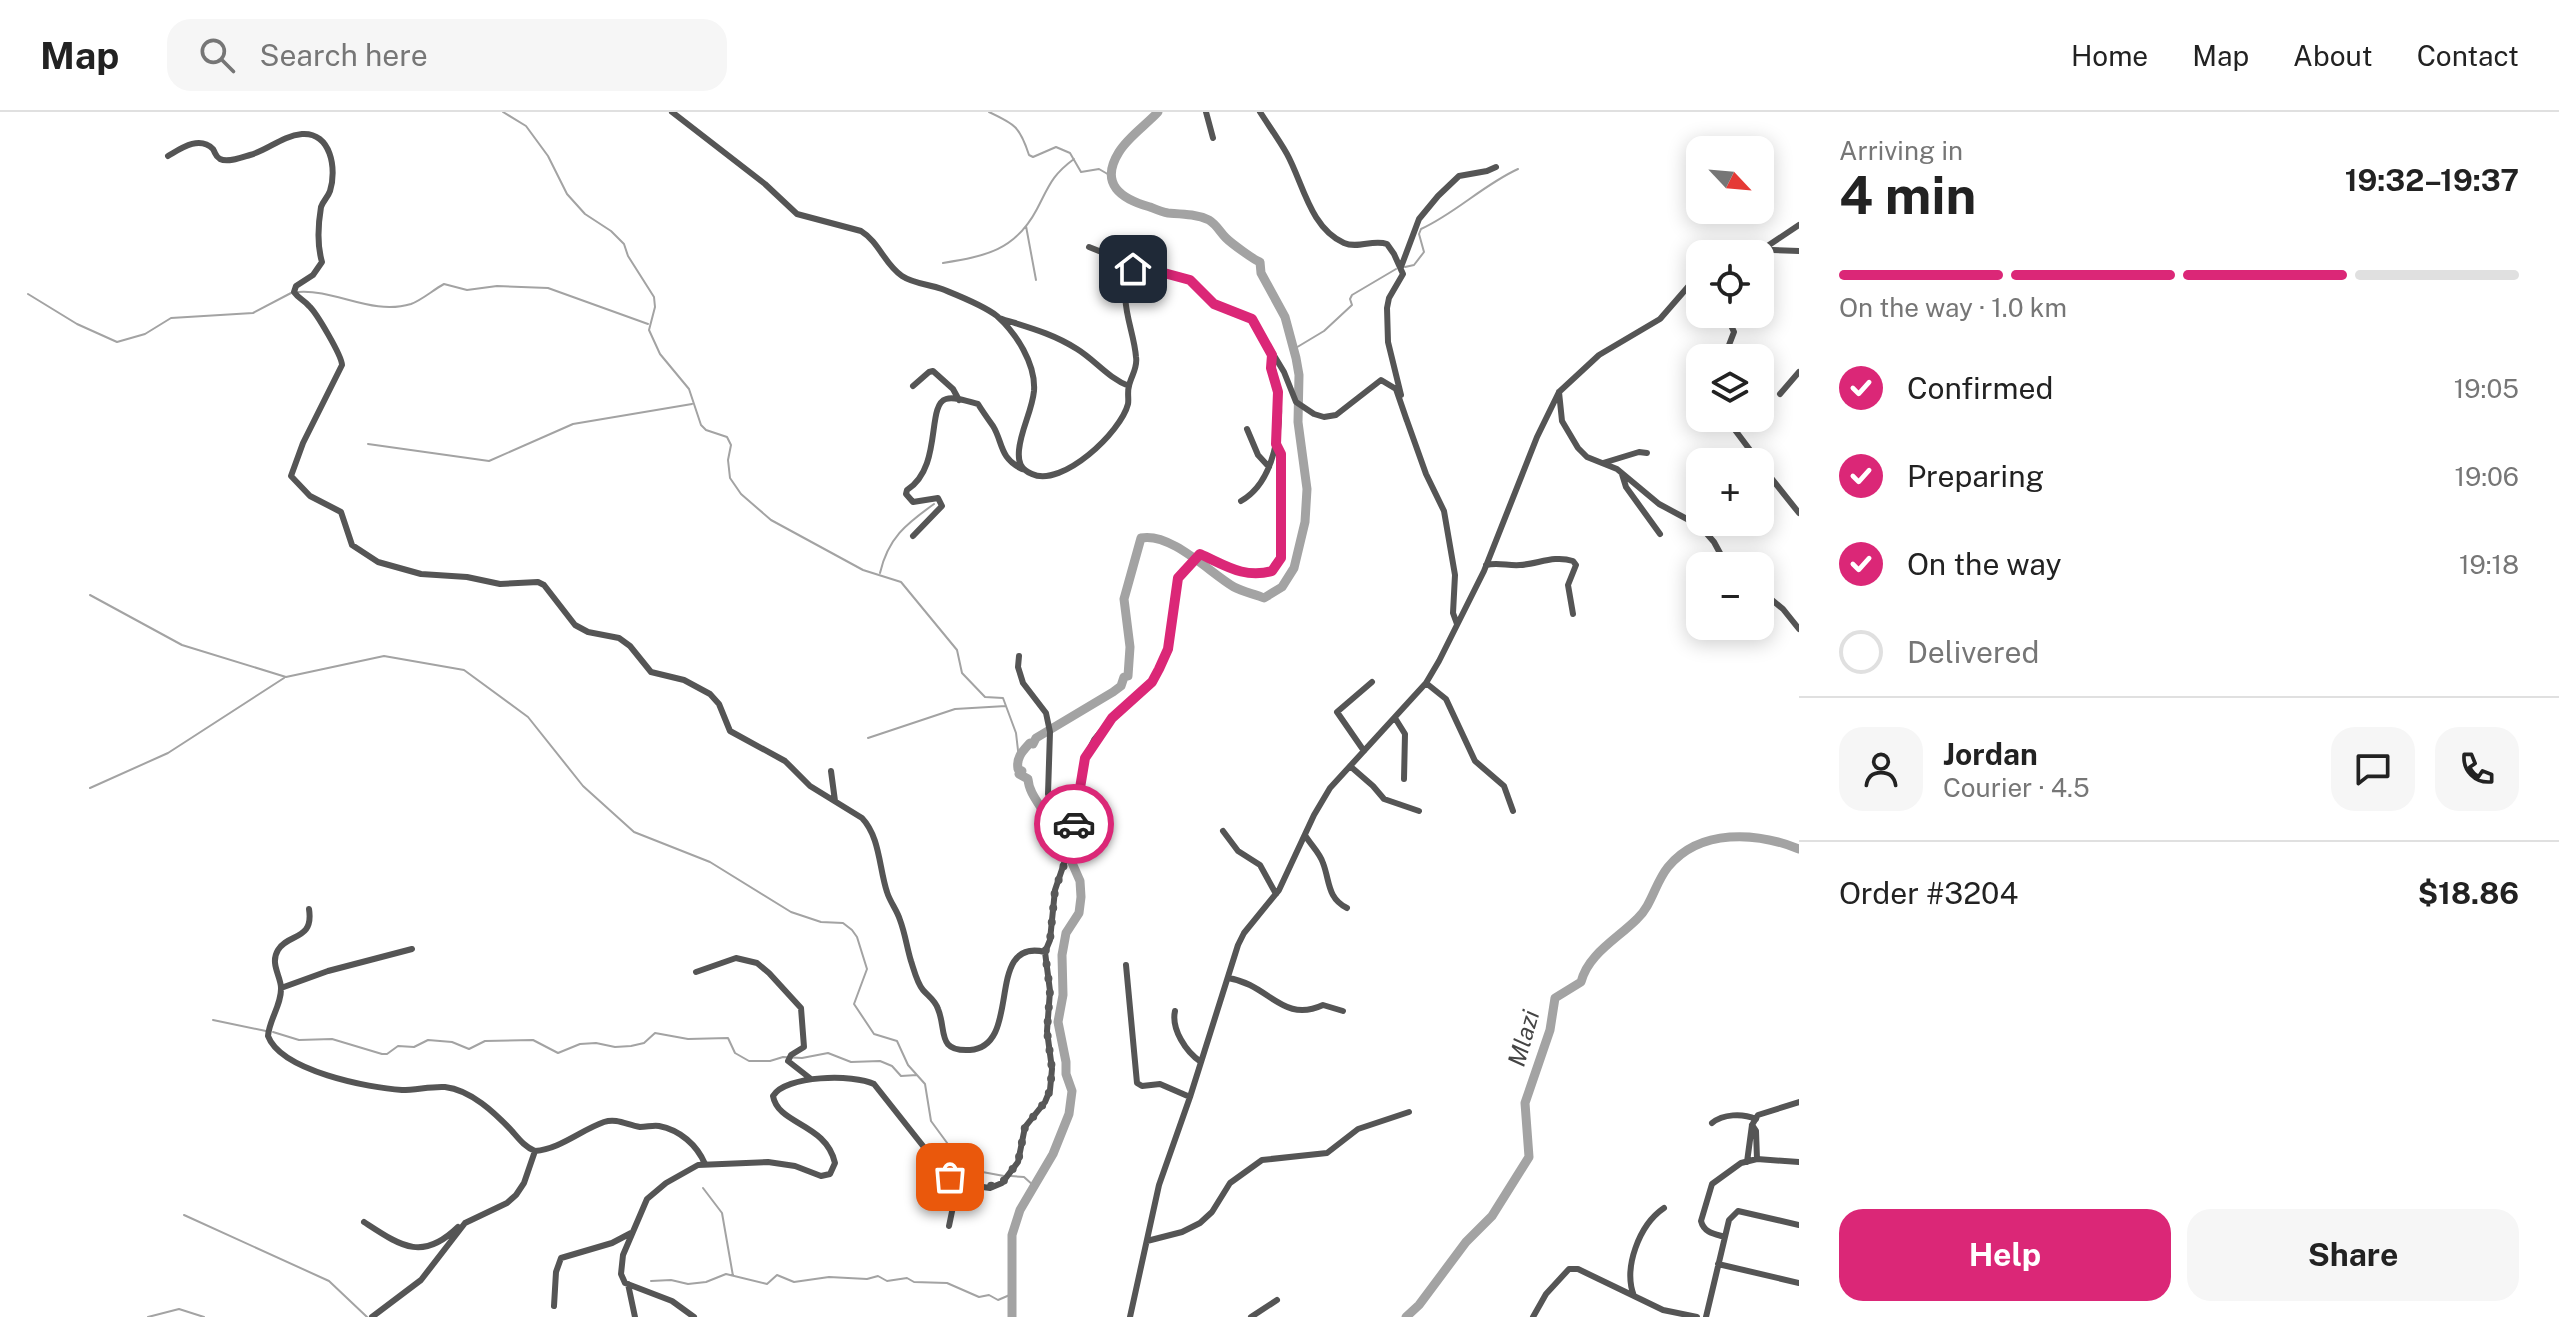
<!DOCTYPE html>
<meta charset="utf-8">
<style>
:root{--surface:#fff;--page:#f6f6f6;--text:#222;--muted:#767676;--line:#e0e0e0;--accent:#db2777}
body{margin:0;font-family:"Public Sans",sans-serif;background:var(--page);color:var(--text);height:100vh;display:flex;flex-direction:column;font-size:30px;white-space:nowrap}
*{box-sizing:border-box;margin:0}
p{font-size:26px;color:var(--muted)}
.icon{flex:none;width:44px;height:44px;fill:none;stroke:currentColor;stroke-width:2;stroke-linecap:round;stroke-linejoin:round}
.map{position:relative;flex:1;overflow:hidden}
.side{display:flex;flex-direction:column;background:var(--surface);width:760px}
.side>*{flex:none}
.needle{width:52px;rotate:116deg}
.fabs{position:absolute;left:1686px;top:24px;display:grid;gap:16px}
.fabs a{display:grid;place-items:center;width:88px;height:88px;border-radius:16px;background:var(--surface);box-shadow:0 4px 20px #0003;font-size:40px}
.pin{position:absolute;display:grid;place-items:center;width:68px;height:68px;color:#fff;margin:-34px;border-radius:16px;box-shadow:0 4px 12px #0006}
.courier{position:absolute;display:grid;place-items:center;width:80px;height:80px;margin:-40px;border:6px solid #db2777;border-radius:50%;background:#fff;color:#222;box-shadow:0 2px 10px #0007}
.summary em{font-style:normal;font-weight:700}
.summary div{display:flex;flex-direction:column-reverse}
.summary{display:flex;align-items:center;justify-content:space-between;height:136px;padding:0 40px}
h1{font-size:52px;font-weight:700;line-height:60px}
.bar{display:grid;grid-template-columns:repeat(4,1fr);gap:12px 8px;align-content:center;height:96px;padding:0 40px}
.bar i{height:10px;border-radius:6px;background:var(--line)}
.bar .current{background:var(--accent)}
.bar p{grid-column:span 4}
.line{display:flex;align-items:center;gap:20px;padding:0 40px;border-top:2px solid var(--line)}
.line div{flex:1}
.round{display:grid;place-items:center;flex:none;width:84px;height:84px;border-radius:24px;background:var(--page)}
ol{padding:0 40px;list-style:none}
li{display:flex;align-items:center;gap:24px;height:88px}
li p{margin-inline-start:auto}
li .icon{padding:8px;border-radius:50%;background:var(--accent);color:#fff;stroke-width:4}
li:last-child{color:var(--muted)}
li i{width:44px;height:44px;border:4px solid var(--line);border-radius:50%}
.cta{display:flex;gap:16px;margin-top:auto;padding:16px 40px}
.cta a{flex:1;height:92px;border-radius:24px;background:var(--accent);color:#fff;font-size:32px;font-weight:700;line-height:92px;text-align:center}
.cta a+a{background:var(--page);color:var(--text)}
header{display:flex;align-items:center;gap:48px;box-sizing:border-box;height:112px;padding:0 40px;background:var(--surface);border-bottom:2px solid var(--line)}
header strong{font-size:38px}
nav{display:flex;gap:44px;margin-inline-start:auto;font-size:28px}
.search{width:560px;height:72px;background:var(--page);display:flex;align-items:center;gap:20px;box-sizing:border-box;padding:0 28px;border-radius:24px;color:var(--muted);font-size:30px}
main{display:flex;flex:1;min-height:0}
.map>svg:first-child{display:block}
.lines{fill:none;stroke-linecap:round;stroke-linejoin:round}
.stream{stroke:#a3a3a3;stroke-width:2}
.river{stroke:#a3a3a3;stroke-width:9}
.minor{stroke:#555;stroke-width:6}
.done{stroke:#595959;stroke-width:8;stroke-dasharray:0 14.4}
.route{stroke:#db2777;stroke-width:10}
.labels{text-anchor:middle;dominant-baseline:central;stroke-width:6;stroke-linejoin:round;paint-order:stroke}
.water-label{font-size:24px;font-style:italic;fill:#444;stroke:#fff}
</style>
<header>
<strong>Map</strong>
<div class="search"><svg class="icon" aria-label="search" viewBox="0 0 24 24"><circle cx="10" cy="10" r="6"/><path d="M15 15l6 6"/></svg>Search here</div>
<nav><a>Home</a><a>Map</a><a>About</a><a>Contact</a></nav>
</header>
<main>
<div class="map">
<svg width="1799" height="1205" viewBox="0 0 1799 1205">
<rect width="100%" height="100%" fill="#fff"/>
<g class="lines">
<path class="stream" d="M503 0 526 14 548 44 567 82 585 102 611 119 624 132 628 144 654 185 655 195 649 218 660 242 689 277 701 313 706 318 727 325 731 333 728 348 730 366 741 382 771 408 863 458 901 470 957 538 962 561 985 585 1003 586 1016 621 1019 647
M989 0C1015 12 1020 15 1029 43L1033 45 1056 35 1070 41 1081 60 1099 57 1111 64
M1026 114 1036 168
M943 151C985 144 1015 139 1037 97 1049 74 1052 63 1074 47
M1405 155 1414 153 1424 140 1419 122 1421 117C1456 101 1483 73 1518 57
M298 180C335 177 372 204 411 192 422 188 433 178 444 172L467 178 497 174 548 176 648 212
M28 182 77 212 117 230 145 222 171 206 253 201 291 181
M1294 237 1324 219 1352 193 1350 187 1352 183 1396 157
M368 332 489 349 573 312 692 292
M880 461C888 426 906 412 934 392
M90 483 182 533 286 565 384 544 464 558 528 605 583 674 634 720 710 750 791 800 821 810 843 811 852 818 857 825 867 857 854 892 874 922 897 929 908 953 925 972 931 1009 953 1039 977 1059 1004 1064
M868 626 955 597 1006 594
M90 676 168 641 284 566
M213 908 266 919
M273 920 299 928 332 927 382 942H387L398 934 414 935 428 928 452 930 469 937 485 929 533 928 558 941 580 932 596 931 615 935 631 934 644 931 655 921 688 927 728 926 735 941 749 949H770L783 945 802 946 828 941 851 950 880 949 892 954 901 964 917 963
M1011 1064 1024 1065 1034 1074
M703 1076 722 1101 733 1164
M184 1103 329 1169 367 1205
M651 1169 671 1168 688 1172 706 1170 726 1162 767 1172 777 1163 794 1170 829 1165 867 1167 878 1164 887 1169 907 1166 914 1170 947 1171 979 1185 989 1183 998 1188 1012 1182
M148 1205 179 1197 204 1205"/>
<path class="river" d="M1067 743C1058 733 1055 722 1049 710 1043 695 1029 683 1028 667L1019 662 1022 659 1018 657C1016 645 1023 639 1030 631L1033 632 1036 626 1113 580 1121 574 1124 565 1128 564 1130 535 1124 487 1141 426C1171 420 1210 461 1234 475 1243 480 1255 482 1264 486L1282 475 1294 456 1305 410 1307 377 1298 310 1299 263 1296 246 1285 205 1261 161 1260 150C1254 148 1231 131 1226 126 1220 120 1217 113 1209 108 1196 102 1182 102 1168 101 1162 100 1155 97 1150 95 1121 87 1099 72 1119 40 1128 25 1146 13 1158 0
M1012 1205V1123L1020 1098 1053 1042 1069 1002 1072 979 1066 962V950L1058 910 1063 883 1062 843 1066 821 1079 801 1081 785 1080 769 1069 744
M1406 1205 1419 1193 1466 1130 1492 1104 1529 1045 1525 991 1550 918 1555 886 1581 870C1588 842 1617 827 1637 807 1652 793 1655 771 1668 755 1700 716 1757 720 1799 737"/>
<path class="minor" d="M672 0 765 72 797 102 861 119C879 130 885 153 902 164 914 172 929 172 942 177 959 184 983 193 997 204 1016 221 1036 252 1034 279 1032 299 1021 317 1019 338 1018 350 1020 357 1032 362 1062 376 1121 320 1128 292 1129 287 1127 280 1129 274 1131 264 1138 256 1136 245 1134 216 1115 184 1133 157L1138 156 1190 168 1211 189 1252 207 1284 260 1296 290 1314 302 1324 305 1336 303 1381 268 1396 277 1407 309
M1206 0 1213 26
M1260 0C1269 14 1279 28 1287 42 1303 71 1310 116 1344 131 1358 137 1373 127 1387 132L1394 142 1403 162 1389 186 1387 196 1388 230 1401 283
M168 44C180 37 199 23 213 37 216 42 215 44 220 47 228 51 243 45 250 43 268 38 282 24 302 22 331 20 337 57 330 79 328 85 323 89 321 95 318 113 317 133 322 150L313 163 296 174 294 180C299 187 304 188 309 194 316 200 342 244 342 253L303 331 291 364 310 384 341 400 352 433 378 450 421 462 467 465 500 472 538 470 544 473 575 513 588 520 619 526 630 534 651 560 684 568 710 582 719 592 730 619 785 649 810 674 862 706C880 725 879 756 887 780 890 790 897 798 900 808 905 821 907 836 911 849 914 858 917 871 923 878 928 884 935 888 938 897 947 918 936 940 970 938 1024 934 983 825 1045 840
M1089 135 1119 147 1133 157
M1763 137 1799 113
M1725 142 1743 137 1799 139
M1401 155 1419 107 1438 84 1459 64 1487 59 1496 55
M999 206C1027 215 1052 221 1077 237 1095 248 1108 266 1129 274
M1724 246 1734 220 1726 202
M913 274 929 260 933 259 953 277 959 288
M1559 280 1562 309 1578 336 1587 345 1617 357 1659 392 1700 414 1714 430 1727 454
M1780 282 1799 260
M1406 306 1426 362 1444 399 1455 463 1453 501 1457 512
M1732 306 1735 318 1759 350
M1247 317 1258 343 1269 355
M1603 351 1639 340 1647 341
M1760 352 1799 401
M1622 362 1626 375 1660 422
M1241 389C1275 370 1282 315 1278 280 1276 267 1271 257 1272 243
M913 424 942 394 938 386 913 390 906 382 907 378C943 355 926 293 946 287 955 284 969 290 978 292 983 300 988 307 993 314 1003 330 999 346 1022 357
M1486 453C1498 450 1508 454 1520 453 1538 452 1554 443 1573 449L1576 453 1568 473 1573 502
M1760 478 1783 497 1799 517
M1019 544 1018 555 1023 571 1046 601 1050 620 1048 682 1058 715 1069 739
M1426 571 1446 587 1475 649 1504 674 1513 699
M1395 606 1405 622 1404 667
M1364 639 1337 600 1372 570
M1350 654 1373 674 1384 687 1419 699
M831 659 835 689
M1223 719 1238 739 1260 753 1276 782
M1305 723C1310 732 1320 741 1323 751 1330 769 1327 786 1347 796
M309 797C314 829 288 821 278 838 270 851 280 863 281 875 282 892 269 908 268 924 281 959 369 976 402 978 416 978 432 974 445 975 471 978 495 1001 512 1019 519 1027 525 1035 535 1039 560 1037 581 1018 604 1010 617 1006 627 1013 640 1015 647 1015 653 1013 659 1014 680 1018 697 1033 705 1052
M1126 853 1137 971 1142 974 1160 972 1190 985
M696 860 736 846 757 851 769 861 801 896 804 935 791 943 788 949 811 967
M1228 866C1269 872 1282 912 1323 893L1343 899
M281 876 328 859 412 837
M1175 899C1171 917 1186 940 1201 950
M1712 1011C1723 1002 1742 1001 1756 1007
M1752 1013 1756 1019 1757 1047
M1747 1050 1752 1013 1758 1003 1799 990
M946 1063 954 1090 949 1114
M1664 1096C1639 1113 1623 1156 1634 1184L1663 1198 1697 1205
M364 1110C401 1134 422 1150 458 1115
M1725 1125C1715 1122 1704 1121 1701 1109L1712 1072 1741 1051 1757 1047 1799 1050
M1147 1129 1182 1120 1200 1111 1212 1100 1230 1071 1262 1048 1327 1041 1358 1017 1409 1000
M1718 1152 1799 1171
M628 1172 635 1205
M554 1194 556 1160 561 1146 612 1131 631 1121
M372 1205 421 1168 465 1111 507 1091 516 1083 524 1071 535 1039
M694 1205 672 1189 625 1171 621 1162 623 1143 647 1087 666 1071 698 1053 768 1050 795 1054 821 1064 830 1062 835 1051C826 1011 778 1013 773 984 785 963 854 962 874 972L946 1063 969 1073 990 1076 1002 1071 1018 1050 1025 1015 1045 990 1050 978 1052 957 1047 919 1050 879 1045 840 1050 828 1055 778 1072 728 1085 646 1094 628 1112 606 1152 570 1159 557 1168 537 1178 466 1200 442C1225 453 1244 467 1272 459L1281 446V342L1276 332
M1130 1205 1159 1073 1190 985 1238 833 1244 821 1279 778 1314 703 1330 676 1426 571 1439 549 1484 459 1537 325 1559 280 1599 243 1660 207 1700 161
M1251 1205 1277 1188
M1533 1205 1546 1182 1569 1157H1578L1634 1184
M1706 1205 1729 1108 1738 1099 1799 1113"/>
</g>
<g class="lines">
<path class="done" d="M950 1065 983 1076 1002 1071 1018 1050 1025 1015 1045 990 1050 978 1052 957 1047 919 1050 879 1045 840 1050 828 1055 778 1069 739 1074 712"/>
<path class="route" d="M1074 712 1085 646 1112 606 1152 570 1159 557 1168 537 1178 466 1200 442C1225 453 1244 467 1272 459L1281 446V342L1276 332 1278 280 1271 256 1272 243 1252 207 1214 192 1190 168 1153 158 1133 157"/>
</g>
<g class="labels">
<g class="water-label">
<text transform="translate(1523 926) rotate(-74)">Mlazi</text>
</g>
</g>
</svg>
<div class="fabs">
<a><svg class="needle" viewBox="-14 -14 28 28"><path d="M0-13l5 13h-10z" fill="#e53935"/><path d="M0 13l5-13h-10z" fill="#767676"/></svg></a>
<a><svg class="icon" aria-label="locate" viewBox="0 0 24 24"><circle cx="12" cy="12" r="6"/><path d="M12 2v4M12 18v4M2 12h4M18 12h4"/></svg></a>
<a><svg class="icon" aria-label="layers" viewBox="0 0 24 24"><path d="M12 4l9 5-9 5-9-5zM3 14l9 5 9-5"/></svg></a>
<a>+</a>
<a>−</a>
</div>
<div class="pin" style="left:950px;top:1065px;background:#ea580c"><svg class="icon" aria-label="bag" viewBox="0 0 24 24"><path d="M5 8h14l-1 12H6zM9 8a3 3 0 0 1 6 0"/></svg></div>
<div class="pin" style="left:1133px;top:157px;background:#1f2937"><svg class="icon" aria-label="home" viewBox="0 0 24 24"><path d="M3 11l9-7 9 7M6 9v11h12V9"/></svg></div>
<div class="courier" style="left:1074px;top:712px"><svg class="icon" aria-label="car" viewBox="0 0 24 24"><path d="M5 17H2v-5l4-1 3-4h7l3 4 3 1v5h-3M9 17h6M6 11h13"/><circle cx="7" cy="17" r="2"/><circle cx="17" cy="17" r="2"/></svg></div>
</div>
<section class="side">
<div class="summary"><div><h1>4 min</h1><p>Arriving in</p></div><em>19:32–19:37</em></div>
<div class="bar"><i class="current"></i><i class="current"></i><i class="current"></i><i></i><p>On the way · 1.0 km</p></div>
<ol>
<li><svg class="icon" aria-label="check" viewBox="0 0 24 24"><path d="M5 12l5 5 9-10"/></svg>Confirmed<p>19:05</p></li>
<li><svg class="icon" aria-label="check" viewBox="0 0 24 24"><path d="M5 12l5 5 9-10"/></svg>Preparing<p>19:06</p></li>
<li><svg class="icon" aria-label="check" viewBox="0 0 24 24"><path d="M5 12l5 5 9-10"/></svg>On the way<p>19:18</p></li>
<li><i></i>Delivered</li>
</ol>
<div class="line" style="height:144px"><a class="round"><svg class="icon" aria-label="person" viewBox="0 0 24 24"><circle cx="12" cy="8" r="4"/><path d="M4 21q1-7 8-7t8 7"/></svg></a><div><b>Jordan</b><p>Courier · 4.5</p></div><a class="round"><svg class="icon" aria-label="chat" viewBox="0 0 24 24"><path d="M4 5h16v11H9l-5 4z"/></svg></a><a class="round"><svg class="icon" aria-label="phone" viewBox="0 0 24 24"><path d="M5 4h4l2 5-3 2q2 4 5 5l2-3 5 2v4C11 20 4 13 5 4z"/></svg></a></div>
<div class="line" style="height:104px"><div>Order #3204</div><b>$18.86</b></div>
<div class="cta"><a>Help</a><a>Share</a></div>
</section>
</main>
